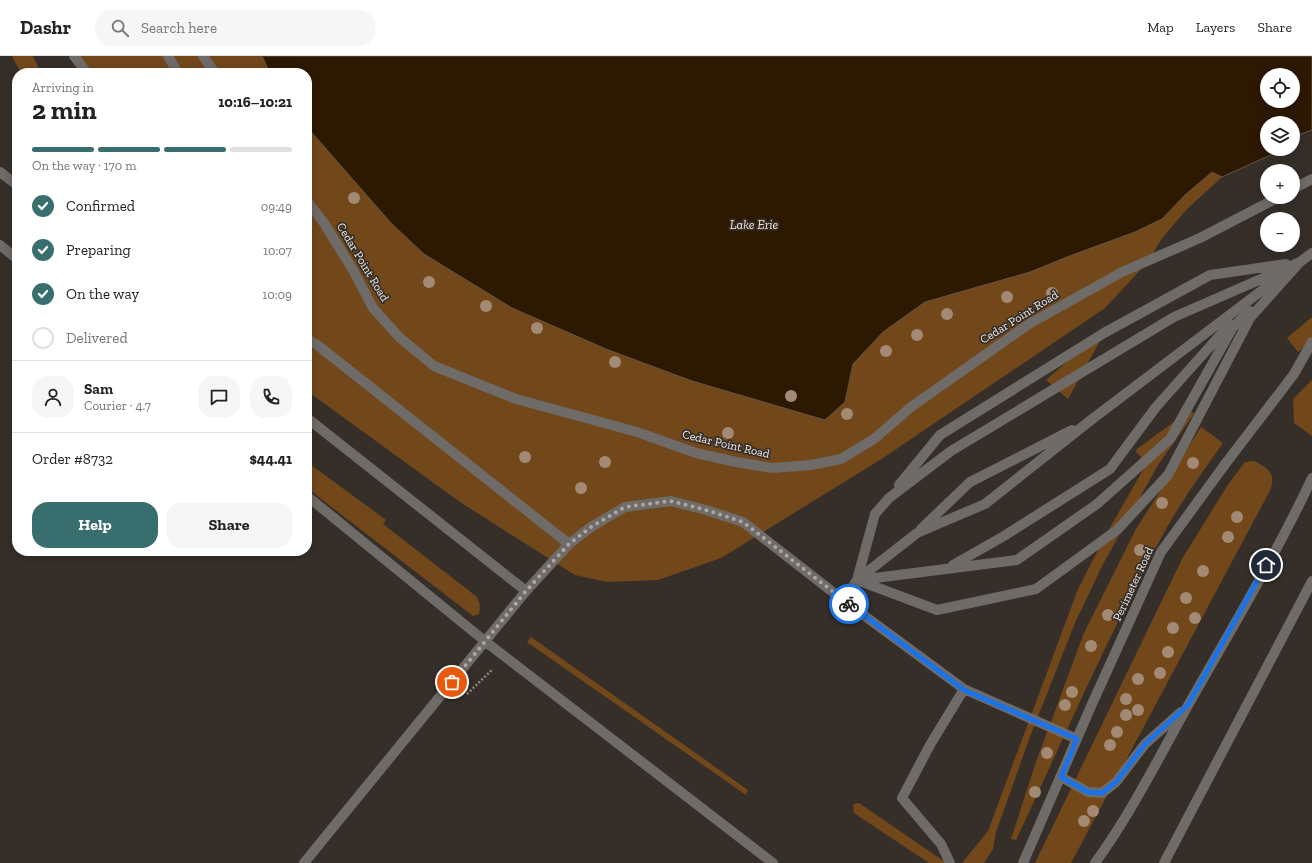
<!DOCTYPE html>
<meta charset="utf-8">
<style>
:root{--surface:#fff;--page:#f6f6f6;--text:#222;--muted:#767676;--line:#e0e0e0;--accent:#386f6e}
body{margin:0;font-family:"Zilla Slab",serif;background:var(--page);color:var(--text);height:100vh;display:flex;flex-direction:column;font-size:15px;white-space:nowrap}
*{box-sizing:border-box;margin:0}
p{font-size:13px;color:var(--muted)}
.icon{flex:none;width:22px;height:22px;fill:none;stroke:currentColor;stroke-width:2;stroke-linecap:round;stroke-linejoin:round}
.map{position:relative;flex:1;overflow:hidden}
.side{position:absolute;left:12px;top:12px;width:300px;height:488px;display:flex;flex-direction:column;background:var(--surface);border-radius:16px;box-shadow:0 2px 10px #0003}
.side>*{flex:none}
.fabs{position:absolute;left:1260px;top:12px;display:grid;gap:8px}
.fabs a{display:grid;place-items:center;width:40px;height:40px;border-radius:50%;background:var(--surface);box-shadow:0 2px 10px #0003;font-size:20px}
.pin{position:absolute;display:grid;place-items:center;width:34px;height:34px;color:#fff;margin:-17px;border:2px solid #fff;border-radius:50%;box-shadow:0 1px 4px #0007}
.courier{position:absolute;display:grid;place-items:center;width:40px;height:40px;margin:-20px;border:3px solid #1a73e8;border-radius:50%;background:#fff;color:#222;box-shadow:0 1px 5px #0007}
.overview em{font-style:normal;font-weight:800}
.overview div{display:flex;flex-direction:column-reverse}
.overview{display:flex;align-items:center;justify-content:space-between;height:68px;padding:0 20px}
h1{font-size:26px;font-weight:800;line-height:30px}
.bar{display:grid;grid-template-columns:repeat(4,1fr);gap:6px 4px;align-content:center;height:48px;padding:0 20px}
.bar i{height:5px;border-radius:3px;background:var(--line)}
.bar .on{background:var(--accent)}
.bar p{grid-column:span 4}
.line{display:flex;align-items:center;gap:10px;padding:0 20px;border-top:1px solid var(--line)}
.line div{flex:1}
.round{display:grid;place-items:center;flex:none;width:42px;height:42px;border-radius:16px;background:var(--page)}
ol{padding:0 20px;list-style:none}
li{display:flex;align-items:center;gap:12px;height:44px}
li p{margin-inline-start:auto}
li .icon{padding:4px;border-radius:50%;background:var(--accent);color:#fff;stroke-width:4}
li:last-child{color:var(--muted)}
li i{width:22px;height:22px;border:2px solid var(--line);border-radius:50%}
.button{display:flex;gap:8px;margin-top:auto;padding:8px 20px}
.button a{flex:1;height:46px;border-radius:16px;background:var(--accent);color:#fff;font-size:16px;font-weight:800;line-height:46px;text-align:center}
.button a+a{background:var(--page);color:var(--text)}
header{display:flex;align-items:center;gap:24px;box-sizing:border-box;height:56px;padding:0 20px;background:var(--surface);border-bottom:1px solid var(--line)}
header strong{font-size:19px}
nav{display:flex;gap:22px;margin-inline-start:auto;font-size:14px}
.search{width:280px;height:36px;background:var(--page);display:flex;align-items:center;gap:10px;box-sizing:border-box;padding:0 14px;border-radius:16px;color:var(--muted);font-size:15px}
.map>svg:first-child{display:block}
.green{fill:#72481b}
.water{fill:#2d1802;stroke:#675646;fill-rule:evenodd}
.lines{fill:none;stroke-linecap:round;stroke-linejoin:round}
.path{stroke:#8c8681;stroke-width:2.5;stroke-dasharray:2 2;stroke-linecap:butt}
.minor{stroke:#6e6b68;stroke-width:10}
.tree{fill:#a28a75}
.done{stroke:#ada7a3;stroke-width:4;stroke-dasharray:0 7.2}
.route{stroke:#1a73e8;stroke-width:5}
.labels{text-anchor:middle;dominant-baseline:central;stroke-width:3.5;stroke-linejoin:round;paint-order:stroke}
.street-label{font-size:12px;fill:#ede8e4;stroke:#362f29}
.water-label{font-size:13px;font-style:italic;fill:#f2e0d0;stroke:#362f29}
</style>
<header>
<strong>Dashr</strong>
<div class="search"><svg class="icon" aria-label="search" viewBox="0 0 24 24"><circle cx="10" cy="10" r="6"/><path d="M15 15l6 6"/></svg>Search here</div>
<nav><a>Map</a><a>Layers</a><a>Share</a></nav>
</header>
<div class="map">
<svg width="1312" height="807" viewBox="0 0 1312 807">
<rect width="100%" height="100%" fill="#362f29"/>
<path class="green" d="M12 0H33L41 17H21Z
M75 0H262L270 17H82Z
M307 71 391 167 424 198 512 252 606 293 692 325 825 364 845 346 853 308 883 276 925 246 1030 216 1162 163 1185 139 1212 116 1222 121 1187 153 1163 181 1146 208 1105 252 883 402 721 502 658 524 607 526 575 519 460 446 307 335Z
M1312 261V285L1298 296 1287 282Z
M1098 279 1101 283 1068 343 1046 324Z
M1312 324V380L1294 367 1293 343Z
M1190 354 1194 358 1158 409 1102 510 1075 567 1031 678 996 776 993 793 984 807H962L988 775 1078 533 1108 475 1147 407 1136 396 1137 393Z
M1201 371 1223 387C1201 418 1178 450 1160 484 1107 582 1063 684 1016 784L1011 783 1036 706 1084 577 1136 473Z
M1254 405C1285 419 1270 433 1258 457L1071 807H1035L1182 503 1227 430 1245 406Z
M307 406 386 464 383 468 477 541 480 549 479 558 473 560 307 432Z
M531 581 748 734 746 739 527 586Z
M856 747H859L942 804 949 807H929L854 757 853 749Z"/>
<path class="water" d="M262 0H1312V74L1293 81V67H1267V93H1280L1275 97 1222 121 1212 116 1185 139 1162 163 1135 176 1067 201 1030 216 925 246 883 276 853 308 845 346 825 364 692 325 606 293 512 252 424 198 391 167 307 71V17H270ZM1267 19H1293V45H1267Z"/>
<g class="lines">
<path class="path" d="M467 638 493 613"/>
<path class="minor" d="M74 0 87 17
M168 0 178 17
M203 0 215 17
M0 116 17 129
M1293 133 1312 123
M307 145 324 167 353 214 373 252 399 281 434 310 516 343 637 376 696 397 736 406 772 412 811 409 841 403 874 383 911 351 1029 268 1122 216 1200 182 1279 141
M0 189 17 203
M307 283 316 288 569 488
M307 362 526 535
M899 429 940 379 1104 277 1210 219 1286 208
M307 440 486 586 773 807
M921 473 970 426 1072 374
M953 509 1004 480 1110 413 1156 351 1230 268
M857 524 937 554 1036 533 1117 474 1168 419 1250 262 1300 206
M857 524 875 458 889 442 951 395 1174 261 1300 206 1312 197
M859 524 1017 504 1097 448 1170 383 1233 271 1250 255
M843 544 857 524 917 477 985 448 1091 364 1281 220
M964 633 1077 683
M1061 721 1088 736 1102 737 1116 726 1145 688 1181 656
M304 807 526 535 569 488 591 471 625 451 671 445 706 454 743 466 843 544 964 633 930 689 902 742 941 788 950 807
M1023 807 1092 648 1161 496 1226 407 1294 318 1312 286
M1095 807C1130 759 1157 705 1186 653 1229 577 1275 501 1312 422
M1164 807 1312 525"/>
</g>
<g class="tree">
<circle cx="354" cy="142" r="6"/>
<circle cx="429" cy="226" r="6"/>
<circle cx="1052" cy="237" r="6"/>
<circle cx="1007" cy="241" r="6"/>
<circle cx="486" cy="250" r="6"/>
<circle cx="947" cy="258" r="6"/>
<circle cx="537" cy="272" r="6"/>
<circle cx="917" cy="279" r="6"/>
<circle cx="886" cy="295" r="6"/>
<circle cx="615" cy="306" r="6"/>
<circle cx="791" cy="340" r="6"/>
<circle cx="847" cy="358" r="6"/>
<circle cx="728" cy="377" r="6"/>
<circle cx="525" cy="401" r="6"/>
<circle cx="605" cy="406" r="6"/>
<circle cx="1193" cy="407" r="6"/>
<circle cx="581" cy="432" r="6"/>
<circle cx="1162" cy="447" r="6"/>
<circle cx="1237" cy="461" r="6"/>
<circle cx="1228" cy="481" r="6"/>
<circle cx="1140" cy="494" r="6"/>
<circle cx="1203" cy="515" r="6"/>
<circle cx="1186" cy="542" r="6"/>
<circle cx="1108" cy="559" r="6"/>
<circle cx="1195" cy="562" r="6"/>
<circle cx="1173" cy="572" r="6"/>
<circle cx="1091" cy="590" r="6"/>
<circle cx="1168" cy="596" r="6"/>
<circle cx="1160" cy="617" r="6"/>
<circle cx="1138" cy="623" r="6"/>
<circle cx="1072" cy="636" r="6"/>
<circle cx="1126" cy="643" r="6"/>
<circle cx="1065" cy="649" r="6"/>
<circle cx="1138" cy="654" r="6"/>
<circle cx="1126" cy="659" r="6"/>
<circle cx="1117" cy="676" r="6"/>
<circle cx="1110" cy="689" r="6"/>
<circle cx="1047" cy="697" r="6"/>
<circle cx="1035" cy="736" r="6"/>
<circle cx="1093" cy="755" r="6"/>
<circle cx="1084" cy="765" r="6"/>
</g>
<g class="lines">
<path class="done" d="M452 626 526 535 569 488 591 471 625 451 671 445 706 454 743 466 849 548"/>
<path class="route" d="M849 548 964 634 1077 683 1061 721 1088 736 1102 737 1116 726 1145 688 1188 649 1266 509"/>
</g>
<g class="labels">
<g class="street-label">
<text transform="translate(363 206) rotate(59)">Cedar Point Road</text>
<text transform="translate(1019 261) rotate(-32)">Cedar Point Road</text>
<text transform="translate(726 388) rotate(13)">Cedar Point Road</text>
<text transform="translate(1133 528) rotate(-65)">Perimeter Road</text>
</g>
<g class="water-label">
<text x="754" y="168">Lake Erie</text>
</g>
</g>
</svg>
<div class="fabs">
<a><svg class="icon" aria-label="locate" viewBox="0 0 24 24"><circle cx="12" cy="12" r="6"/><path d="M12 2v4M12 18v4M2 12h4M18 12h4"/></svg></a>
<a><svg class="icon" aria-label="layers" viewBox="0 0 24 24"><path d="M12 4l9 5-9 5-9-5zM3 14l9 5 9-5"/></svg></a>
<a>+</a>
<a>−</a>
</div>
<div class="pin" style="left:452px;top:626px;background:#ea580c"><svg class="icon" aria-label="bag" viewBox="0 0 24 24"><path d="M5 8h14l-1 12H6zM9 8a3 3 0 0 1 6 0"/></svg></div>
<div class="pin" style="left:1266px;top:509px;background:#1f2937"><svg class="icon" aria-label="home" viewBox="0 0 24 24"><path d="M3 11l9-7 9 7M6 9v11h12V9"/></svg></div>
<div class="courier" style="left:849px;top:548px"><svg class="icon" aria-label="bike" viewBox="0 0 24 24"><circle cx="6" cy="16" r="4"/><circle cx="18" cy="16" r="4"/><path d="M6 16l4-8h5l3 8M10 8l3 8H6M13 5h3"/></svg></div>
<section class="side">
<div class="overview"><div><h1>2 min</h1><p>Arriving in</p></div><em>10:16–10:21</em></div>
<div class="bar"><i class="on"></i><i class="on"></i><i class="on"></i><i></i><p>On the way · 170 m</p></div>
<ol>
<li><svg class="icon" aria-label="check" viewBox="0 0 24 24"><path d="M5 12l5 5 9-10"/></svg>Confirmed<p>09:49</p></li>
<li><svg class="icon" aria-label="check" viewBox="0 0 24 24"><path d="M5 12l5 5 9-10"/></svg>Preparing<p>10:07</p></li>
<li><svg class="icon" aria-label="check" viewBox="0 0 24 24"><path d="M5 12l5 5 9-10"/></svg>On the way<p>10:09</p></li>
<li><i></i>Delivered</li>
</ol>
<div class="line" style="height:72px"><a class="round"><svg class="icon" aria-label="person" viewBox="0 0 24 24"><circle cx="12" cy="8" r="4"/><path d="M4 21q1-7 8-7t8 7"/></svg></a><div><b>Sam</b><p>Courier · 4.7</p></div><a class="round"><svg class="icon" aria-label="chat" viewBox="0 0 24 24"><path d="M4 5h16v11H9l-5 4z"/></svg></a><a class="round"><svg class="icon" aria-label="phone" viewBox="0 0 24 24"><path d="M5 4h4l2 5-3 2q2 4 5 5l2-3 5 2v4C11 20 4 13 5 4z"/></svg></a></div>
<div class="line" style="height:52px"><div>Order #8732</div><b>$44.41</b></div>
<div class="button"><a>Help</a><a>Share</a></div>
</section>
</div>
